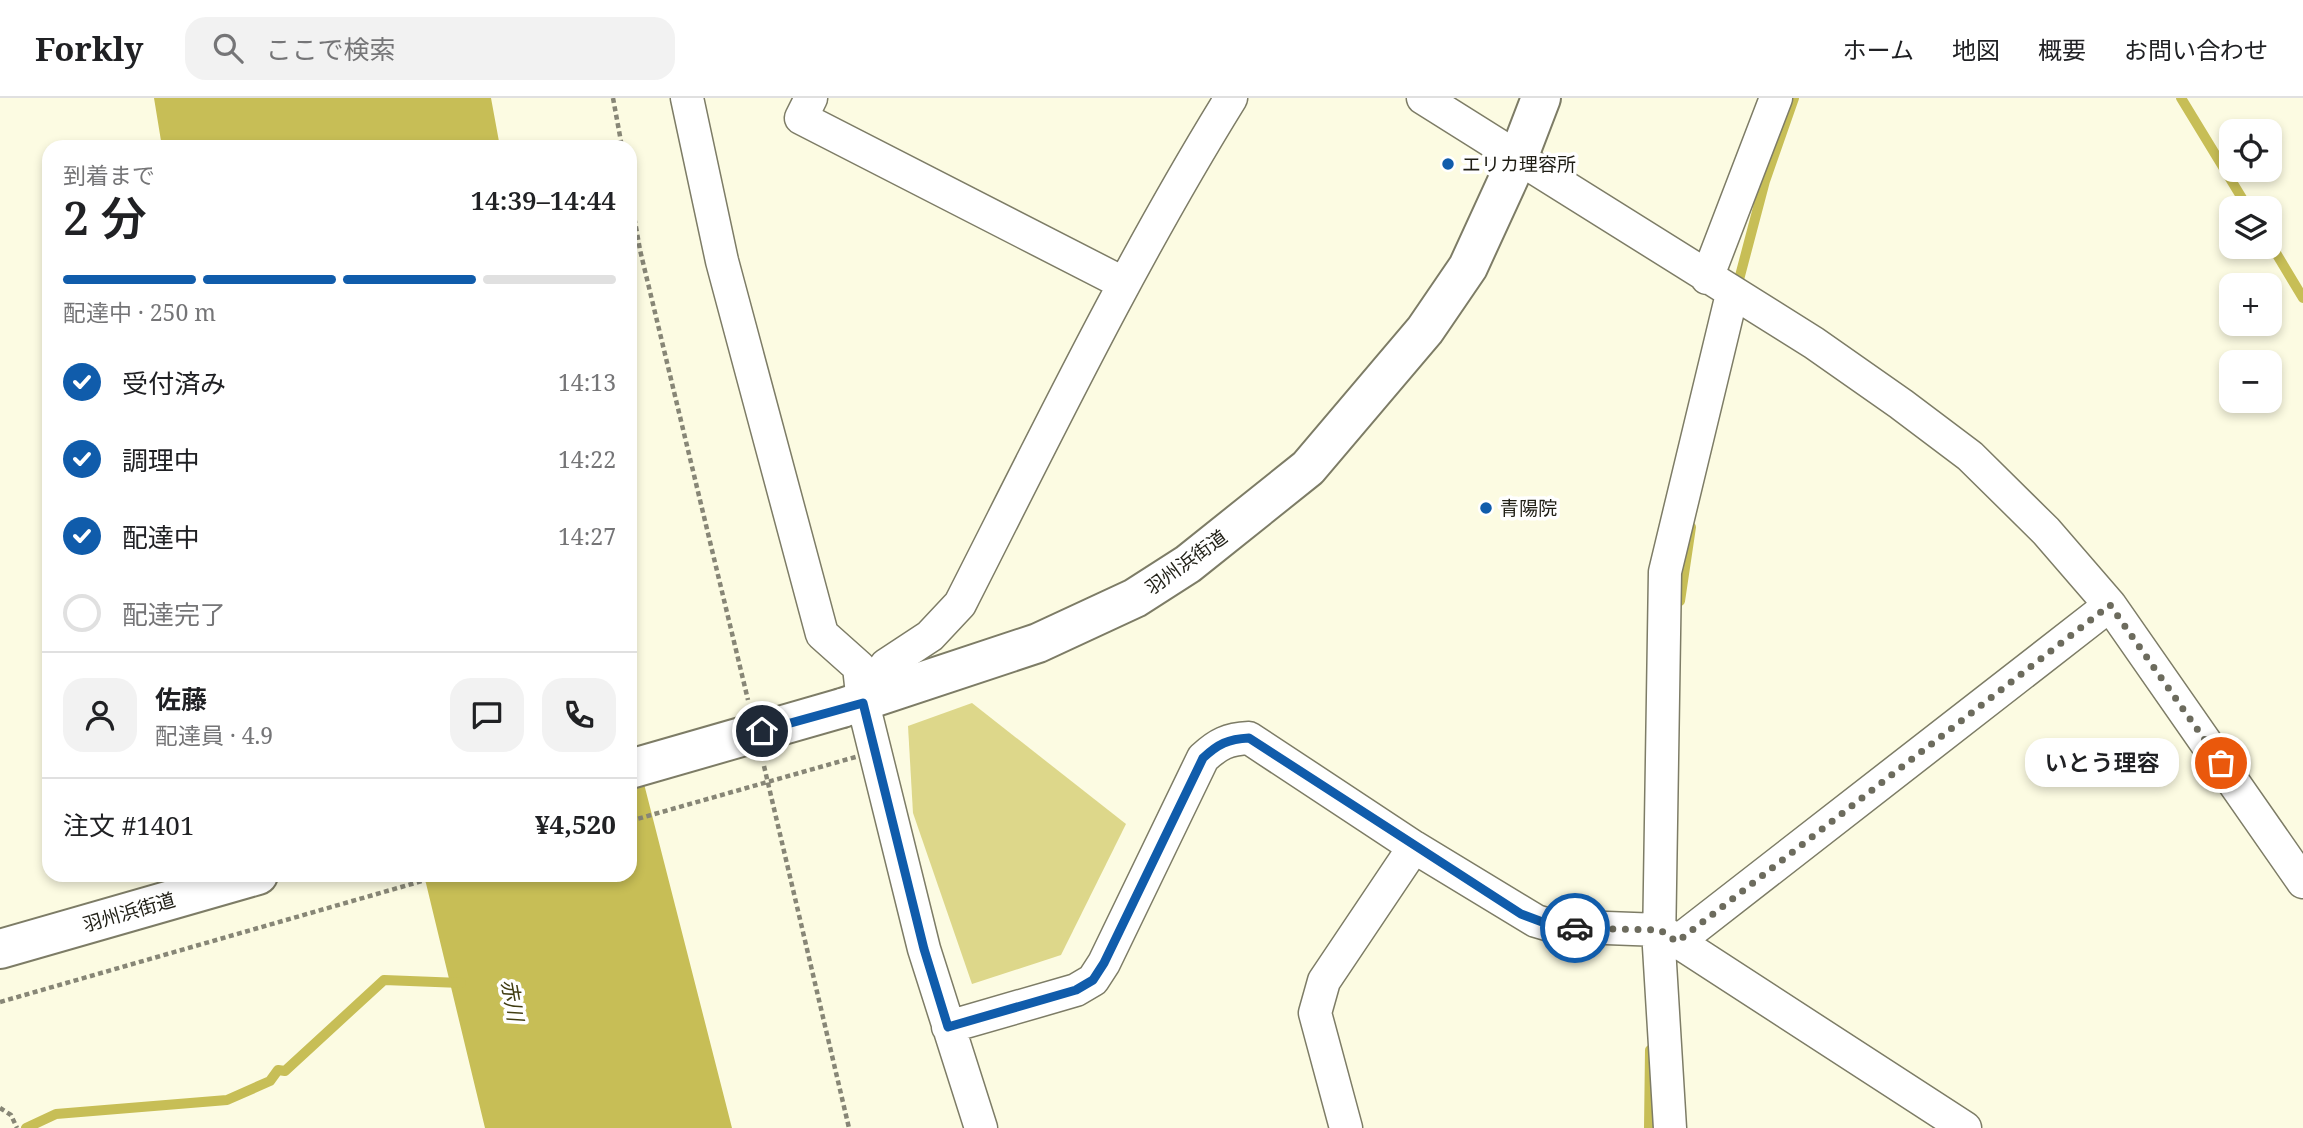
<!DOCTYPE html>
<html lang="ja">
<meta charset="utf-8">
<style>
:root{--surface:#fff;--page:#f2f2f2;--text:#202124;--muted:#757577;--line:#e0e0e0;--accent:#105cab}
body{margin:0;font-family:"Noto Serif","Noto Sans JP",serif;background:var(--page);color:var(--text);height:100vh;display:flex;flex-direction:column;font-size:26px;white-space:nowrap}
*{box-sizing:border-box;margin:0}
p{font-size:23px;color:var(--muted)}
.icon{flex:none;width:38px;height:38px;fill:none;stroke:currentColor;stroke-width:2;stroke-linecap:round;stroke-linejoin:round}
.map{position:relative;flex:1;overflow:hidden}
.sheet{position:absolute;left:42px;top:42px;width:595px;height:742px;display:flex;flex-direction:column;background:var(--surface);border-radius:21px;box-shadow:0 4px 10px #0003}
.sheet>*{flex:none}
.fabs{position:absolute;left:2219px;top:21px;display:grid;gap:14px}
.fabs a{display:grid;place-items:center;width:63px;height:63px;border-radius:14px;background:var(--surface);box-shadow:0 4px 10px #0003;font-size:35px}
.pin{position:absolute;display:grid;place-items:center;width:60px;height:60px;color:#fff;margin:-30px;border:4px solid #fff;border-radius:50%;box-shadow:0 2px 7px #0007}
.courier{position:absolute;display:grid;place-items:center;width:70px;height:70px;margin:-35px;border:5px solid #105cab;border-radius:50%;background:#fff;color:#222;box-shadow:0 2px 9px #0007}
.bubble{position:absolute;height:49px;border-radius:21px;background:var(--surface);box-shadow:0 4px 10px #0003;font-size:23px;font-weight:600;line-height:49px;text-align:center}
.headline em{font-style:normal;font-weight:600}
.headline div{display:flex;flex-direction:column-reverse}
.headline{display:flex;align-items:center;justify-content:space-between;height:119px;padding:0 21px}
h1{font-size:46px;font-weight:600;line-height:52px}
.bar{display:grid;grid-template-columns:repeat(4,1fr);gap:10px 7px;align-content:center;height:84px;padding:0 21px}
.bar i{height:9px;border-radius:5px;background:var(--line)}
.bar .active{background:var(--accent)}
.bar p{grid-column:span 4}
.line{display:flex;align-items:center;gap:18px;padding:0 21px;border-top:2px solid var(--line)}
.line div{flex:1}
.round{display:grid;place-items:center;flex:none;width:74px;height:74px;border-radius:21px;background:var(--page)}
ol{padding:0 21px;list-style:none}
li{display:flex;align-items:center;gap:21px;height:77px}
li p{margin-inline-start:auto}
li .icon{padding:7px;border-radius:50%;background:var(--accent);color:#fff;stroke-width:4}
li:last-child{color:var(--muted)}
li i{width:38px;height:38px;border:4px solid var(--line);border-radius:50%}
header{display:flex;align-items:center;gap:42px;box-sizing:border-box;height:98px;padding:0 35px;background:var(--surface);border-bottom:2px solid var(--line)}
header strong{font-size:33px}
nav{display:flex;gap:38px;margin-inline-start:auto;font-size:24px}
.search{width:490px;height:63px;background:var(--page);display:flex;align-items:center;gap:18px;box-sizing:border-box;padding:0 24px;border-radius:21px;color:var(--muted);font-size:26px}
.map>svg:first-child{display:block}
.green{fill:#ddd78a}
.water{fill:#c7be56}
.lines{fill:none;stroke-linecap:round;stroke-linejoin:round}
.stream{stroke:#c7be56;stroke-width:10}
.minor-casing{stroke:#7d7c66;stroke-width:35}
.secondary-casing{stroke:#7d7c66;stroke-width:42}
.path{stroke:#878676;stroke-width:4.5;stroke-dasharray:5 3.5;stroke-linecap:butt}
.minor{stroke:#fff;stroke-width:32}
.secondary{stroke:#fff;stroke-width:38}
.secondary-bridge-casing{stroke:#7d7c66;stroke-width:42;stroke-linecap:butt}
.path-bridge{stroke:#878676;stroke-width:4.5;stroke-dasharray:5 3.5;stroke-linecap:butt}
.secondary-bridge{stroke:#fff;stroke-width:38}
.done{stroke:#6c6b5d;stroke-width:7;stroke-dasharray:0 12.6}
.route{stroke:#105cab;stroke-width:9}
.poi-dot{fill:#105cab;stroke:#fff;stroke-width:2.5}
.labels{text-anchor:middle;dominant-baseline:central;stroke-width:7;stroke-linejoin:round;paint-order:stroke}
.poi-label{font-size:19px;fill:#1f1e15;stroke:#fff;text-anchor:start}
.street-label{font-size:19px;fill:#1f1e15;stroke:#fff}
.water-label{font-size:21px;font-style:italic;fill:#413d12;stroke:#fff}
</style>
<header>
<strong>Forkly</strong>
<div class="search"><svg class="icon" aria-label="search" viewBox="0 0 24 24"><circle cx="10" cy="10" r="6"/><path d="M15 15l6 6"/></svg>ここで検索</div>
<nav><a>ホーム</a><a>地図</a><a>概要</a><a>お問い合わせ</a></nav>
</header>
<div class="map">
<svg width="2303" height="1030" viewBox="0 0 2303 1030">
<rect width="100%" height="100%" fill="#fcfbe2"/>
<path class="green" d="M972 605 1126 726 1061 857 972 886 913 715 908 628Z"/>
<path class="water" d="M154 0H491L500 49H162Z
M630 631 732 1030H485L424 777H630Z"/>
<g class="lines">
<path class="stream" d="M2181 0 2248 110
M2270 145 2303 200
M1736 193 1765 83 1794 0
M1680 503 1691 429
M26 1030 56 1016 227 1002 270 983 278 972 285 973 384 882 461 885
M1649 1030 1650 952"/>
<g class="minor-casing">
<path id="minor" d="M687 0 722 163 822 536 859 569 863 605 924 851 981 1030
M811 0 801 20 1123 185
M1423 0 1814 245 1901 306 1970 358 2046 433 2110 507 2303 784
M1707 180 1776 0
M863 605 886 567 930 538 960 506C1047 335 1130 163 1231 0
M1677 844 2110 507
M948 929 1076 892 1093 882 1104 865 1203 660C1218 646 1228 641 1249 640L1414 749
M1346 1030 1315 915 1324 883 1414 749 1536 823 1553 828 1660 832 1965 1030
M1670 1030 1659 849 1665 474 1732 196"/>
</g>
<g class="secondary-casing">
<path id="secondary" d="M842 610 1038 545 1135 500 1188 466 1308 370 1425 232 1468 169 1518 60 1541 0
M0 851 258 777"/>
</g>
<path class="path" d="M613 0 622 49
M630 95 640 152 748 602
M764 668 849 1030
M0 904 443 777
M0 1010 11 1017 17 1030"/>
<use href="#minor" class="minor"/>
<use href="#secondary" class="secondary"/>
<g class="secondary-bridge-casing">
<path id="secondary-bridge" d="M630 671 842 610"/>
</g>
<path class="path-bridge" d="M630 723 859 658"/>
<use href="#secondary-bridge" class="secondary-bridge"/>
</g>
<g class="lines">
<path class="done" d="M1575 830 1660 832 1677 844 2110 507 2221 665"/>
<path class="route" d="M762 633 863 605 924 851 948 929 1076 892 1093 882 1104 865 1203 660C1218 646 1228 641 1249 640L1521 816 1553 828 1575 830"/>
</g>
<g class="poi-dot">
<circle cx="1448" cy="66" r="7"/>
<circle cx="1486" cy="410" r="7"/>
</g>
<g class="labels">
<g class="poi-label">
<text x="1462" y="66">エリカ理容所</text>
<text x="1500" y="410">青陽院</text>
</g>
<g class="street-label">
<text transform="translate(1186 464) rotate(-36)">羽州浜街道</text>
<text transform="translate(129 814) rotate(-16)">羽州浜街道</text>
</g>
<g class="water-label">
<text transform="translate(513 902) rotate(80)">赤川</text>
</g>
</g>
</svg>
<div class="fabs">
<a><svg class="icon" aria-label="locate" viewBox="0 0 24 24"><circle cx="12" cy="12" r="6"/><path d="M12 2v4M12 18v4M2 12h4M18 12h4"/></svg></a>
<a><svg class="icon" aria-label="layers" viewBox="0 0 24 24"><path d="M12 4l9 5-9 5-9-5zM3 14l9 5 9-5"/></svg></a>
<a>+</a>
<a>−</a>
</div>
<div class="pin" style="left:2221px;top:665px;background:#ea580c"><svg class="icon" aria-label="bag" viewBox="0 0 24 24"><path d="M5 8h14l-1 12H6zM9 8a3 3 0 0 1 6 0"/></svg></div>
<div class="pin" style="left:762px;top:633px;background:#1f2937"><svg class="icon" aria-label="home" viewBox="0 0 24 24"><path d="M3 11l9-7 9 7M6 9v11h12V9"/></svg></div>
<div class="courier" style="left:1575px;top:830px"><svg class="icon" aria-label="car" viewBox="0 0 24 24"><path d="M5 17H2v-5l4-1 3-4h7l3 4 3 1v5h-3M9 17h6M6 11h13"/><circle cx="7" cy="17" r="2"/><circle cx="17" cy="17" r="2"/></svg></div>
<div class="bubble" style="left:2025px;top:640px;width:154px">いとう理容</div>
<section class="sheet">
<div class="headline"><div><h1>2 分</h1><p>到着まで</p></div><em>14:39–14:44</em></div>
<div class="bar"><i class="active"></i><i class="active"></i><i class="active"></i><i></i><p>配達中 · 250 m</p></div>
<ol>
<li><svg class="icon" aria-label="check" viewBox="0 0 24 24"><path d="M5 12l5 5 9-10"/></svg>受付済み<p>14:13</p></li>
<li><svg class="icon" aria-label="check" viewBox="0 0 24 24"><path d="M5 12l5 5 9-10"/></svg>調理中<p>14:22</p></li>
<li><svg class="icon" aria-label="check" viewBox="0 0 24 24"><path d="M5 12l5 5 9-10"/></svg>配達中<p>14:27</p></li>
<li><i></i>配達完了</li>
</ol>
<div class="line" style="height:126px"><a class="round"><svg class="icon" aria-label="person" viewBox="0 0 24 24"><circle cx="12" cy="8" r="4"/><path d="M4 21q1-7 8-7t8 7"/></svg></a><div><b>佐藤</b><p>配達員 · 4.9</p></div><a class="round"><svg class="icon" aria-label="chat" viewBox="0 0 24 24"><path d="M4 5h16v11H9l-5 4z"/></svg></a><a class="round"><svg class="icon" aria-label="phone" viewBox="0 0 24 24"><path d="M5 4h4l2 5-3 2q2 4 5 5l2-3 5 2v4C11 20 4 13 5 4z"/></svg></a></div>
<div class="line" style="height:91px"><div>注文 #1401</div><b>¥4,520</b></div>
</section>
</div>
